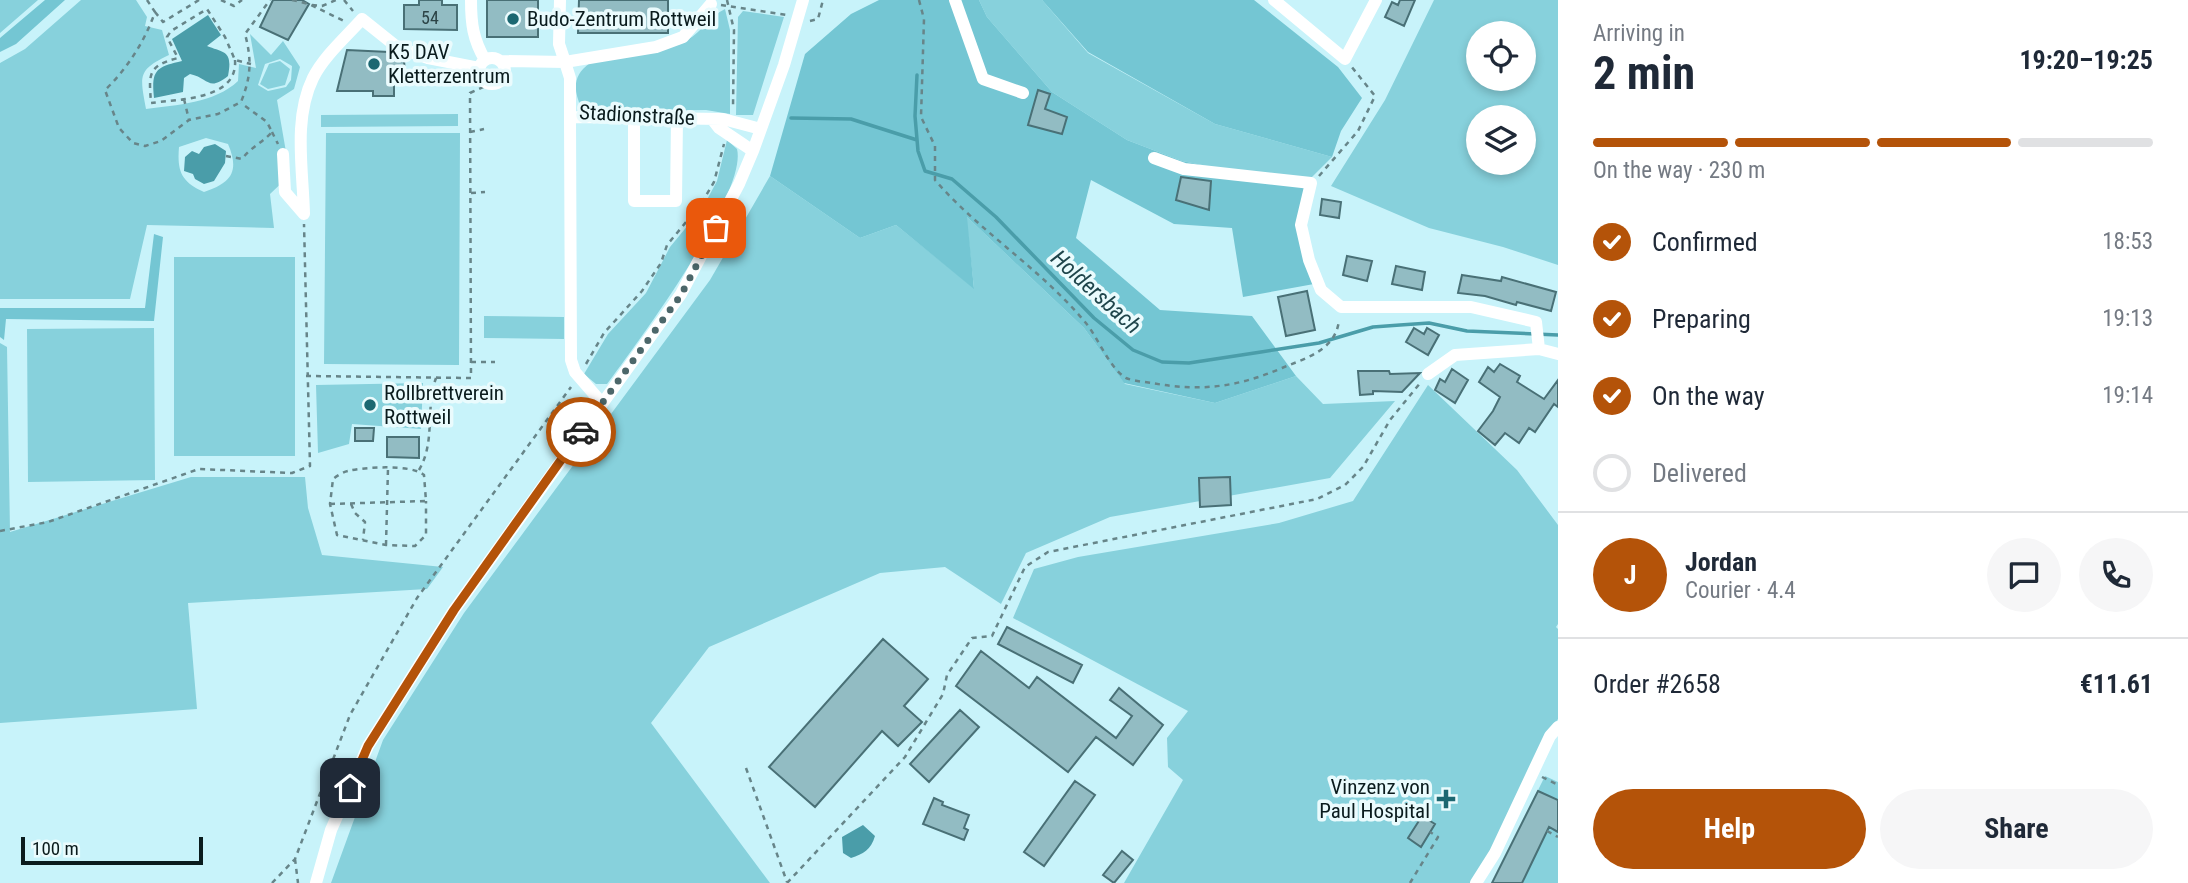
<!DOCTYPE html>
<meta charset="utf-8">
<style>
:root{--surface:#fff;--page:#f6f6f7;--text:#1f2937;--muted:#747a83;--line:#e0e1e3;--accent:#b45309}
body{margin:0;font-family:"Roboto Condensed",sans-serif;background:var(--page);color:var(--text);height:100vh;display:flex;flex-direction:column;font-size:26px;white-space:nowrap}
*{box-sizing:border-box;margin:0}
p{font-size:23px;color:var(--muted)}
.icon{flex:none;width:38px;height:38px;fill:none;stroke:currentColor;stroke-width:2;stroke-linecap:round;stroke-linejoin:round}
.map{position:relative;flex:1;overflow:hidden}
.details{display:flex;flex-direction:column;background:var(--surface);width:630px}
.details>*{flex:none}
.tools{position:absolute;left:1466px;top:21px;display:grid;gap:14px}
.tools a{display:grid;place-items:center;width:70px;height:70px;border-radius:50%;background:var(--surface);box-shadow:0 4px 10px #0003;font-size:35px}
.scale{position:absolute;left:21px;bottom:18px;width:182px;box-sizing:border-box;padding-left:7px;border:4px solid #0a1b1d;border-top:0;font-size:19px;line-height:24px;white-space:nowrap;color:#0a1b1d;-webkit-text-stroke:5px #eafbfd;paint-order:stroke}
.pin{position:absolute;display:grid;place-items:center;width:60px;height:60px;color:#fff;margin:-30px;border-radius:14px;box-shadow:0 4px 10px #0006}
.courier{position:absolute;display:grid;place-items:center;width:70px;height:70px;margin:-35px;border:5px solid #b45309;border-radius:50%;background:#fff;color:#222;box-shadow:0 2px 9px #0007}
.headline em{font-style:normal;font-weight:700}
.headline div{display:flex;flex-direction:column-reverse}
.headline{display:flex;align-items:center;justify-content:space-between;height:119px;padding:0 35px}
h1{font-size:46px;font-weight:700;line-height:52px}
.bar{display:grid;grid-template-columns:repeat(4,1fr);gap:10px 7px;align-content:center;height:84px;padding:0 35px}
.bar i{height:9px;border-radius:5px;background:var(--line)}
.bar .current{background:var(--accent)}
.bar p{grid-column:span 4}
.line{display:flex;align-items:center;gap:18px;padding:0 35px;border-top:2px solid var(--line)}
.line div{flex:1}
.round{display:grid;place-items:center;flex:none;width:74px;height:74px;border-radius:37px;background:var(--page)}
ol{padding:0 35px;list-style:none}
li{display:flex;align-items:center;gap:21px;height:77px}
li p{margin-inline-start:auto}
li .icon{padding:7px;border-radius:50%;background:var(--accent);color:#fff;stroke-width:4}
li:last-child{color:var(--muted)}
li i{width:38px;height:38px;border:4px solid var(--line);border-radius:50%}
.button{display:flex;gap:14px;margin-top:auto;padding:14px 35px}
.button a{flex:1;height:80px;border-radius:42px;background:var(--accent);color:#fff;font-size:28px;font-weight:700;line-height:80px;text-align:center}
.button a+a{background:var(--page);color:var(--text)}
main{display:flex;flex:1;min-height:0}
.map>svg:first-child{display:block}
.green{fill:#87d1dc;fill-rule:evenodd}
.forest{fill:#74c6d3}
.water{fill:#4a9da9}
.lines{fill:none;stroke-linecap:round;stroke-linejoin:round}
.stream{stroke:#4a9da9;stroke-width:3.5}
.building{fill:#92bcc3;stroke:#497076;stroke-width:2}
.path{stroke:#678589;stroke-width:2.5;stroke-dasharray:5 5;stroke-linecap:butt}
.minor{stroke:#fff;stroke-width:12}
.done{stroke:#4c676a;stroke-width:7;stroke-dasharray:0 12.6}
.route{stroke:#b45309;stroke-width:9}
.poi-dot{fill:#1c6771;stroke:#eafbfd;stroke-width:2.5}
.labels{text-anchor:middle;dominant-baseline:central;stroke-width:7;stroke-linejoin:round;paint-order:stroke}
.number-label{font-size:18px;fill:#2c4346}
.poi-label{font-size:21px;fill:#0a1b1d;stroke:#eafbfd;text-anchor:start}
.street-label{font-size:21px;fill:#0a1b1d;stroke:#eafbfd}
.water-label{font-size:23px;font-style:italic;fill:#1f454b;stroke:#eafbfd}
</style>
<main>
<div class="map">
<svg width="1558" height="883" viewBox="0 0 1558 883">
<rect width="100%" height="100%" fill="#c8f3fa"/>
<path class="green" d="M0 0H38L0 33Z
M81 0H136L147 17 145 26 162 30 169 55C137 70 140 76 146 109 176 105 215 103 238 81L239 64 256 68 250 34 271 55 283 41 300 67 294 89 277 100 290 175 270 194 274 228 147 225 130 299H0V63L25 49ZM280 59 292 66 291 80 286 87 268 91 258 85 265 64ZM206 138 228 144C240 172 231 183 204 192 181 182 177 171 179 147Z
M979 0H1042L1088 53 1215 124 1332 157 1310 179 1252 175 1182 161 1127 140 1052 92 987 17Z
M1434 0H1558V265L1503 247 1429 228 1331 186 1385 100ZM1479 33H1524V79H1479ZM1479 117H1524V163H1479Z
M725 9 730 30V114L706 110 590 111 581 107C573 89 573 75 590 63 613 58 669 50 687 40 702 32 710 16 725 9Z
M743 11 784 17 753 115H736L738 17Z
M280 61 290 69 285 85 268 89 260 84 269 64Z
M458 114V126L321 127V115Z
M326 133H460L459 365 324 364Z
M727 140 737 149C748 193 639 341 610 380L607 384H596L584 374 608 334 646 293 670 247 703 207 717 181Z
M770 176 860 238 896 225 974 288 966 216 1084 328 1125 384 1215 403 1296 376 1323 404 1395 401 1330 478 1110 517 1026 553 1001 604 945 567 880 573 709 647 651 723 770 883H331L383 740 464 613 710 280Z
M174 257H295V456H174Z
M484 316 564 317V339L484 338Z
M154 328 155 480 28 482 27 329Z
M0 343 7 347 10 532 191 477H305L308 508 322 555 443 567 427 589 188 603 197 709 0 723Z
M423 383 421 429 352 424 349 444 318 453 316 385Z
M1428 385 1517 470 1558 525V624L1556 627 1558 629V719L1546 735 1501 831 1472 883H1124L1183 780 1168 767 1167 738 1188 711 1013 618 1034 569 1078 557 1279 523 1353 501Z
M1545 776 1558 782V883H1492Z"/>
<path class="forest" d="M45 0H65L16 44 0 52V38Z
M879 0H979L987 17 1052 92 1127 140 1182 161 1252 175 1310 179 1298 227 1314 284 1243 297 1232 228 1174 224 1091 180 1076 238 1160 310 1252 316 1296 376 1215 403 1124 383 1084 328 967 217 974 289 896 225 860 238 770 176 805 54 851 14Z
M1042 0H1254L1338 67 1362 98 1341 131 1332 157 1215 124 1088 52Z
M154 234 163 237 154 321 6 319 4 340 0 337V308H145Z"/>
<path class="water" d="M208 15 221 35 207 46C224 53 233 50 228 76 208 92 209 78 190 74L184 78 183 92 154 98C151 70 156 67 182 61L172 39Z
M215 144 226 151 225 163 214 181 204 184 195 179 193 174 184 171 185 157 192 151 199 154 204 147Z
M863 825 875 836C871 850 863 854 851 858L843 853 842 837Z"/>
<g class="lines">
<path class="stream" d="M917 75 915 116 918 151 925 171 952 179 996 217 1094 318 1133 350 1162 362 1189 363 1261 352 1319 343 1373 327 1400 325 1429 323 1467 331 1558 335
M791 118 851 119 917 140"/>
</g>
<path class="building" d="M273 0H302L309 4 288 40 260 27Z
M419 0H442V5H457V30L404 29V5H419Z
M487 0H538V37H487Z
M579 0H668V33H578Z
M1400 0H1415L1404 26 1385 17 1392 2 1398 5Z
M347 50 389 52 404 59 405 77H394V96H373V91H337Z
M1038 90 1050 94 1045 109 1067 117 1062 134 1028 125Z
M1181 177 1211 181 1209 210 1176 200Z
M1322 199 1341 202 1339 218 1320 215Z
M1347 256 1372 261 1367 281 1343 275Z
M1396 266 1425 272 1422 290 1392 284Z
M1462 275 1501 281 1502 277 1556 292 1551 311 1517 302 1516 305 1485 296 1458 293Z
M1307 291 1315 330 1286 336 1278 297Z
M1414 328 1424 334 1427 328 1439 335 1428 355 1406 342Z
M1500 364 1520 376 1517 382 1544 399 1558 380V407L1554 404 1535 432 1529 428 1519 443 1505 433 1495 445 1478 431 1493 411 1500 397 1479 382 1488 367 1494 372Z
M1452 369 1468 380 1455 403 1435 390 1440 379 1445 382Z
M1358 371H1389L1390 374 1420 373 1402 392 1373 391V394L1360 395Z
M355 428H374L373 441H355Z
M387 437H419V458L387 457Z
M1230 477 1231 505 1200 507 1199 478Z
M1007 627 1082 665 1073 683 998 644Z
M883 639 928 679 904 706 922 722 898 746 882 731 815 807 769 767Z
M981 651 1029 688 1037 677 1116 738 1132 716 1110 700 1119 688 1163 725 1133 765 1096 737 1068 772 956 686Z
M960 710 979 727 929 782 910 764Z
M1075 781 1095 795 1044 866 1024 852Z
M1538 791 1558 800V832L1549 827 1522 883H1492Z
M934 798 943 802 942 805 969 815 964 828 968 830 964 840 923 824Z
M1422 816 1435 824 1421 847 1408 838Z
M1122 851 1133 860 1114 883 1103 875Z"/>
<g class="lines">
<path class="path" d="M147 0 155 12C145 41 127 69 105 90L119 128 133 143 145 146 161 141 189 120 218 114 241 102C251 77 252 60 245 34L270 0
M221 0 234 6 242 0
M292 0 309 4 344 21
M344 0 353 11
M727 0 734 30 733 108
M919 0 924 19 921 117 935 146V180C980 232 1041 269 1085 322 1098 337 1109 368 1126 378 1133 381 1145 382 1152 383 1200 392 1238 387 1282 368 1306 358 1336 350 1339 320
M312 5 322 6 336 0
M721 5 787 15
M155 12 163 22 199 0
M810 21 818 19 823 0
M235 60C238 100 179 99 151 103 149 74 147 66 178 58L167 37 171 31 207 9 225 37 235 60 251 64
M184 99 189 120
M272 132 278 144
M470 132 484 129
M226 156 242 159C251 147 262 143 272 132L267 122 241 103
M1319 176 1358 131 1375 96 1351 66
M471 193 485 192
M471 362H495
M586 364 604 333 642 291 661 263 667 245 701 204 714 182 724 144
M306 376 471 378 470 93 488 85
M419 470C436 441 425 409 436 378
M330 504 426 501 424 475C412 464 364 467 348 471 343 472 337 476 333 479L330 504 337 535 386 545 415 546 426 535V501
M351 504 355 513 365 522 363 540
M0 531 48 522 199 469 292 473 310 466 304 224
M386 545 388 468
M746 768 787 882
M1542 777 1558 785
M1547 831 1558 837
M295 859 298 883
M272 883 295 859 350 715 417 598 571 387
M787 883 905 757 943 694 947 675 972 638 992 636 1025 567 1048 552 1317 499 1345 485 1363 467 1390 420 1421 382
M1410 883 1438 837 1430 832"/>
<path class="minor" d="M471 0C471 24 473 39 485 60
M560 0 559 44 565 62 656 47 683 37 711 4
M955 0 983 79 1023 93
M1274 0 1345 59 1376 0
M479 71a13 13 0 1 1 26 0a13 13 0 1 1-26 0Z
M500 61 565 62 570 78V117L723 119 761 129
M570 117 571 360 575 372 601 402
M634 118V201H676L677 118
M712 119 719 128 753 151
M283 154 285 192 304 214C303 170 293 119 313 78 324 56 346 37 362 19L397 47 428 58 479 68
M1154 158 1184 169 1311 183 1301 225 1309 260 1321 290 1341 307H1471L1536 322 1539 349
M1428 374 1455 355 1539 349 1558 354
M316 883 331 830 368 746 454 610 681 294 739 184 753 151 784 65 803 0
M1476 883 1495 853 1550 736 1558 727"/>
</g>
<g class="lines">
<path class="done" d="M581 432 681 295 716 228"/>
<path class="route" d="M350 788 368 746 454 610 581 432"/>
</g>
<g class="poi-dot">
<circle cx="513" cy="19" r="7"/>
<circle cx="374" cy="64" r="7"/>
<circle cx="370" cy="405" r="7"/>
<path d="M1442.5 788.5h7v7h7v7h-7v7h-7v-7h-7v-7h7z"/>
</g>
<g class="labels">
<g class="number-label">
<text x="430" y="17">54</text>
</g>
<g class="poi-label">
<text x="527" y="19">Budo-Zentrum Rottweil</text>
<text x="388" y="52">K5 DAV<tspan x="388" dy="24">Kletterzentrum</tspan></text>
<text x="384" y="393">Rollbrettverein<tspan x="384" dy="24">Rottweil</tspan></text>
<text x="1430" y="787" text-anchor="end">Vinzenz von<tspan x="1430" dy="24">Paul Hospital</tspan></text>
</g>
<g class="street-label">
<text transform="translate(637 115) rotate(3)">Stadionstraße</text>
</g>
<g class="water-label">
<text transform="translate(1096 292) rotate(42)">Holdersbach</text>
</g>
</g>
</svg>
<div class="tools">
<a><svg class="icon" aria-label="locate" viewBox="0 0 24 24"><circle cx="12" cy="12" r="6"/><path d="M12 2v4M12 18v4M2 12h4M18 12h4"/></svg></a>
<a><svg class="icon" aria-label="layers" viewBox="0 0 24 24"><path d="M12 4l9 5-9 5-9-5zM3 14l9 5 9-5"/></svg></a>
</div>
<div class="scale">100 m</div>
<div class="pin" style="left:716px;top:228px;background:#ea580c"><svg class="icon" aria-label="bag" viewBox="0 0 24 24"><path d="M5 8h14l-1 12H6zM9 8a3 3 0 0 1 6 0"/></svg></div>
<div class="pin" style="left:350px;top:788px;background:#1f2937"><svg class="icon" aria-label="home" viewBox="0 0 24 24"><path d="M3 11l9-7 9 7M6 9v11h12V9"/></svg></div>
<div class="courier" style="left:581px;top:432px"><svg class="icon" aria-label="car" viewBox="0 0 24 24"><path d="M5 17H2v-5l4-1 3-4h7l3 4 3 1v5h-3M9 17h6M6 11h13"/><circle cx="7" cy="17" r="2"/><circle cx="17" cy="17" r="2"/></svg></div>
</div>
<section class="details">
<div class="headline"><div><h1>2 min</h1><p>Arriving in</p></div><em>19:20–19:25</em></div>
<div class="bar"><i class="current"></i><i class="current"></i><i class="current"></i><i></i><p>On the way · 230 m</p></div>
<ol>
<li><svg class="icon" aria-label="check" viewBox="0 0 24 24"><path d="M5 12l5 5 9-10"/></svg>Confirmed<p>18:53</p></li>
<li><svg class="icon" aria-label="check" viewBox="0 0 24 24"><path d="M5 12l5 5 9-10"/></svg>Preparing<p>19:13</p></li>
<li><svg class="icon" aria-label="check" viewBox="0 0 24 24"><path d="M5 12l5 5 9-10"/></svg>On the way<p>19:14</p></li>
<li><i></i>Delivered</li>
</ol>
<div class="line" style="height:126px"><b class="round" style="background:var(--accent);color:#fff">J</b><div><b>Jordan</b><p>Courier · 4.4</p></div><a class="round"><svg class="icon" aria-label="chat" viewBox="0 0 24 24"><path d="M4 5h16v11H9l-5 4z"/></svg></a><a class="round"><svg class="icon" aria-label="phone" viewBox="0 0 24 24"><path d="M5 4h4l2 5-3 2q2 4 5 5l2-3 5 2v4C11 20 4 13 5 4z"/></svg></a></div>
<div class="line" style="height:91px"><div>Order #2658</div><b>€11.61</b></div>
<div class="button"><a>Help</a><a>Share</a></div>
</section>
</main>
